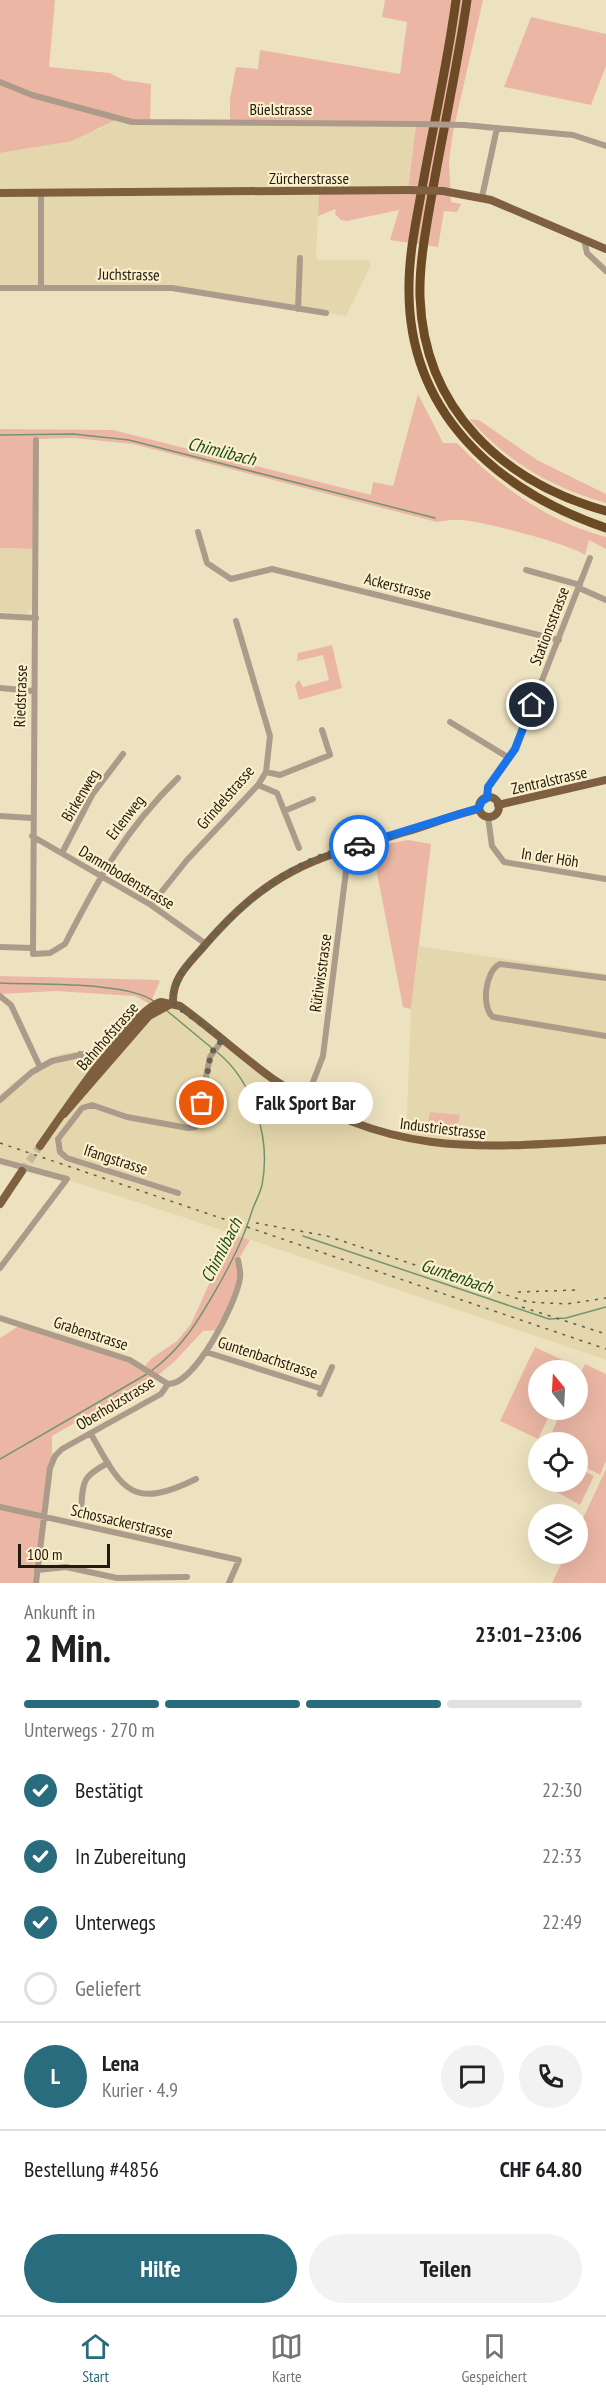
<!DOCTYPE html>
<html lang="de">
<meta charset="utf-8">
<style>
:root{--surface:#fff;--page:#f2f2f2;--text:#202124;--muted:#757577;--line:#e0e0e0;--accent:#296c7e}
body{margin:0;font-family:"PT Sans Narrow",sans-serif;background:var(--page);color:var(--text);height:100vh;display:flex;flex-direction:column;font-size:22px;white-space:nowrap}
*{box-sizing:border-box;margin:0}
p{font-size:20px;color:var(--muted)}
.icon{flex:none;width:33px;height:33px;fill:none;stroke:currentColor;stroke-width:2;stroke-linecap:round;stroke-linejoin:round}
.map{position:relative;height:1583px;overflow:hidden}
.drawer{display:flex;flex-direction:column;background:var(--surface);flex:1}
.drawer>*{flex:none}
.needle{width:39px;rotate:342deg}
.fabs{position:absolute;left:528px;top:1360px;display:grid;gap:12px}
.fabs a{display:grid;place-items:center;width:60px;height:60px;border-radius:50%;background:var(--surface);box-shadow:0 6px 24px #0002;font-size:30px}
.scale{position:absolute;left:18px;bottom:15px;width:92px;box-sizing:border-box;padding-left:6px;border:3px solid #1f1b0e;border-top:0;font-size:16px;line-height:21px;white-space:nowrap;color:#1f1b0e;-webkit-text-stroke:4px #fbefcc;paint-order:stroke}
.pin{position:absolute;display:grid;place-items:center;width:51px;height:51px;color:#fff;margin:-26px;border:3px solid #fff;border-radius:50%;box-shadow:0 2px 6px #0007}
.courier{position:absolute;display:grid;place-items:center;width:60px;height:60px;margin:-30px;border:4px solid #1a73e8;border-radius:50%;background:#fff;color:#222;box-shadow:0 2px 8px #0007}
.bubble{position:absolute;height:42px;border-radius:21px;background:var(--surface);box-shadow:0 6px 24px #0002;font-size:20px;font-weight:700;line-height:42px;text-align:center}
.overview em{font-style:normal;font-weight:700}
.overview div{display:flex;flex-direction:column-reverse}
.overview{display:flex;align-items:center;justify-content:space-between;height:102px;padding:0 24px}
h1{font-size:39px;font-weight:700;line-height:45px}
.bar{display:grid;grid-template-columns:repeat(4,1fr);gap:9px 6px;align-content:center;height:72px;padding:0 24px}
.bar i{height:8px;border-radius:4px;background:var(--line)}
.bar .selected{background:var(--accent)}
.bar p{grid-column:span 4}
.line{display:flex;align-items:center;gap:15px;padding:0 24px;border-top:2px solid var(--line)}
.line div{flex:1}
.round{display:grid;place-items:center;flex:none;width:63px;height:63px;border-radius:32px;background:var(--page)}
ol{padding:0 24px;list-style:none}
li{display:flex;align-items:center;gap:18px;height:66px}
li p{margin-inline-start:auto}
li .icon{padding:6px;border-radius:50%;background:var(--accent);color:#fff;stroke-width:4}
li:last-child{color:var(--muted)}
li i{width:33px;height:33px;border:3px solid var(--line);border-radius:50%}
.action{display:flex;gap:12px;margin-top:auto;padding:12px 24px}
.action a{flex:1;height:69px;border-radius:36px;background:var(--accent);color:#fff;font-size:24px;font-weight:700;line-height:69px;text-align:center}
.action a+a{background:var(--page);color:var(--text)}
.tabs{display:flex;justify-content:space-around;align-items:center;height:84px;border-top:2px solid var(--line);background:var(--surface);font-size:16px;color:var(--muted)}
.tabs a{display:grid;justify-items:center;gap:3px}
.tabs .selected{color:var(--accent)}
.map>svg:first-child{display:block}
.built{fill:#e5d7ad}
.green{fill:#ebb7a4}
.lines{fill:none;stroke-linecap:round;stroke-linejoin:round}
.stream{stroke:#71956e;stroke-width:1.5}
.major-tunnel{stroke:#c4ba9c;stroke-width:8;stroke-dasharray:8 4;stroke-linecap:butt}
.minor{stroke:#ac9b8a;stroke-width:6}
.major{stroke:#7e6041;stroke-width:8}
.highway{stroke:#6c4a25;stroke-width:9}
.rail{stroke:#625c48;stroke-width:1.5;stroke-dasharray:3 6;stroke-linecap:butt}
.minor-bridge{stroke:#ac9b8a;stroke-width:6}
.major-bridge{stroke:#7e6041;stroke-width:8}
.done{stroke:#67614c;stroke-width:6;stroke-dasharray:0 10.8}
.route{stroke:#1a73e8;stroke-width:8}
.labels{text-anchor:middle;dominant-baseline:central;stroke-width:4.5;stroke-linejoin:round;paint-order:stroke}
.street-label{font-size:16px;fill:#1f1b0e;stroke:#fbefcc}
.water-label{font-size:18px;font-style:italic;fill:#1b4e19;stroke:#fbefcc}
</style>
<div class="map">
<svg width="606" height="1583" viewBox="0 0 606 1583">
<rect width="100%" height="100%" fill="#ede2bf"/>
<path class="built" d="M118 119 416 124 408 190 319 192 316 257 319 260H369L371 265 346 316 199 291 0 288V153L31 148 97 130Z
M0 548 37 549 36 606 26 614 0 612Z
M419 946 606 974V1360L180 1216 0 1158V1095L13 1083 46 1060 60 1054 106 1048 173 1003 272 1078 335 1115 406 1139 411 1009Z"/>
<path class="green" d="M0 0H55L49 67 110 73 123 80 151 84 150 123 118 119 72 141 0 153Z
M385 0H483L453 132 449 161 451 202 461 204 457 212 444 211 438 247 390 240 399 210 347 221 341 220 335 214 336 209 318 216 319 192 408 190 416 124 230 123V99L236 67 258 69 260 50 400 74 407 22 382 17Z
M531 17 606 34V66L591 105 504 87Z
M418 394 443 443H457C497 485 549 522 606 537V549L589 540 585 555C572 545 479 520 460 520 453 519 445 521 437 522L133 444 74 438 37 439V549L0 548V429L113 430 371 495 373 482 393 486Z
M469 419 479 420 537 460 606 494V503C550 487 508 462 469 419Z
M332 645 342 688 299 700 295 685 299 680 303 687 329 680 323 655 297 661 298 653Z
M408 840 431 844 411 1009 403 1007 372 847Z
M0 976 158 980 160 981 150 1004 135 996 56 991 0 994Z
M430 1112 460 1115 457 1131 444 1129 447 1127 444 1122 435 1123 434 1128 428 1124Z
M238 1236 250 1240 238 1260 240 1278 218 1330 203 1331 175 1361 157 1376 52 1436V1453L36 1583H0V1338L22 1324 144 1367 152 1358 177 1341 191 1324 209 1284Z
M535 1347 573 1365 570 1371H538V1410H552L538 1439 500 1421Z
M585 1364 606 1374V1461L600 1475 578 1463V1443H547L562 1410H578V1378Z
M578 1468 594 1476 580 1505 539 1482H578Z
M606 1469V1583H552L566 1554H578V1529Z"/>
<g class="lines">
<path class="stream" d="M0 435 73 434 129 440 435 518
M0 983C36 985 129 981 155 1002
M166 1010 213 1049
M303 1236 549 1319 566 1318 606 1307
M151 1371C184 1347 201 1316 221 1281 235 1255 243 1239 252 1211 255 1202 260 1194 262 1185 271 1139 254 1082 217 1052
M0 1459 147 1374"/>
<path class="major-tunnel" d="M22 1171 40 1146"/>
<path class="minor" d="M0 82 32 95 132 122 416 124
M464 125 573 135 606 146
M41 193V288
M482 197 497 128
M584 239 587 253 606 271
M0 288H172L326 313
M298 309 300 258
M36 440 33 954 50 953 65 944C99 878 124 831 178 778
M198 532 207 563 231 579 272 569 559 640
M526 570 580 585
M579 588 606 600
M0 616 36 618
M0 688 33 691
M450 722 509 758
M266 772 280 775 330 755 322 730
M258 785 277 793 299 848
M487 798 488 787 515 749 590 558
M284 811 313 799
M0 816 32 818
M488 817 492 846 504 862 606 879
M32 836 151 905 206 944
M62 853 92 795 123 754
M151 905 187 860 258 785 266 772 270 736 236 621
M0 947 32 948
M606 978 500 964C485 970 481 1008 493 1017L606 1036
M0 996 11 1005 40 1067
M80 1054 89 1060 103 1064
M0 1100 32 1072 52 1061 112 1048
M306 1100 323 1056 349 847
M0 1161 67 1179 0 1268
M178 1193 67 1158 60 1152 58 1139 82 1108 92 1105 127 1117 188 1128 196 1127 210 1057 223 1039
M0 1318 130 1360 168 1384
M206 1352 322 1389
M168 1384C195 1385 237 1302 240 1278 241 1273 239 1265 238 1260
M320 1394 332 1367
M91 1434C122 1489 131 1511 196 1479
M0 1507 239 1560 229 1583
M81 1511C83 1482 81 1477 108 1463
M37 1570 66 1567 117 1578 187 1577
M36 1583 50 1468 55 1456 62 1449 161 1394 168 1384"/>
<path class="major" d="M443 191 491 200 606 249
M0 193 408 190
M479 807a10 10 0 1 1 20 0a10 10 0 1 1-20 0Z
M498 805 606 780
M173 1003C172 977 189 964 205 945 271 869 312 859 405 832 430 825 454 814 479 809
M64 1114 149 1016 173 1003
M40 1146C60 1118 132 1009 161 1002L180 1006C212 1029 241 1056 273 1079 386 1157 477 1149 606 1140
M0 1204 22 1171"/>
<path class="highway" d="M456 0C448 61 434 122 423 183 417 217 409 252 409 286 407 411 495 490 606 528
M467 0C458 63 444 126 433 188 427 224 419 261 420 297 424 410 503 482 606 511"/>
<path class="rail" d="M0 1143 606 1349
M256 1223 327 1236 528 1302 567 1304 606 1298
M518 1292 577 1290
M522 1307 606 1334"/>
<path class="minor-bridge" d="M416 124 464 125"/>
<path class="major-bridge" d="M408 190 443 191"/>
</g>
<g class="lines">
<path class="done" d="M202 1103 211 1053 223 1039 173 1003C173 979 187 966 202 949 247 897 291 860 359 845"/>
<path class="route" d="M359 845 479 808 482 801 487 798 488 787 515 749 532 705"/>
</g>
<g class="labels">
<g class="street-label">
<text x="281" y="109">Büelstrasse</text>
<text x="309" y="178">Zürcherstrasse</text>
<text transform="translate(129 274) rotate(1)">Juchstrasse</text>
<text transform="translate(398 586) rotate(14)">Ackerstrasse</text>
<text transform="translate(549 626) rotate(-69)">Stationsstrasse</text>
<text transform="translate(20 696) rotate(-88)">Riedstrasse</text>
<text transform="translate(549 780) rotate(-13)">Zentralstrasse</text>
<text transform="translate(80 795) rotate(-59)">Birkenweg</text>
<text transform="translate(225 797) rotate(-49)">Grindelstrasse</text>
<text transform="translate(125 817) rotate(-52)">Erlenweg</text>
<text transform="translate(550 857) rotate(9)">In der Höh</text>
<text transform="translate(127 877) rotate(31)">Dammbodenstrasse</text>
<text transform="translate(320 973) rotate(-82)">Rütiwisstrasse</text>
<text transform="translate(107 1036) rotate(-49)">Bahnhofstrasse</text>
<text transform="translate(443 1128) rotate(7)">Industriestrasse</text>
<text transform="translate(116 1159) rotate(18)">Ifangstrasse</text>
<text transform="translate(91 1333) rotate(18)">Grabenstrasse</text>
<text transform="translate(268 1357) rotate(18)">Guntenbachstrasse</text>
<text transform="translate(115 1403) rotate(-31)">Oberholzstrasse</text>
<text transform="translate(122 1521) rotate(13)">Schossackerstrasse</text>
</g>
<g class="water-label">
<text transform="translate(222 451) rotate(14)">Chimlibach</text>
<text transform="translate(221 1250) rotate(-63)">Chimlibach</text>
<text transform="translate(457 1276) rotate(19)">Guntenbach</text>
</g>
</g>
</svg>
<div class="fabs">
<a><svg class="needle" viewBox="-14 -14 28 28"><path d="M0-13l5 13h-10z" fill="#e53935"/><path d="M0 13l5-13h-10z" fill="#757577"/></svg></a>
<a><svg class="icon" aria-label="locate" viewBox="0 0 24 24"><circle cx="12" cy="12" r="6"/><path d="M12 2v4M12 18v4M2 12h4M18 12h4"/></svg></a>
<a><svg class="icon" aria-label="layers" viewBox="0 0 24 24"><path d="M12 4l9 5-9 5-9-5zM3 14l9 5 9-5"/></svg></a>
</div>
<div class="scale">100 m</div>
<div class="pin" style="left:202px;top:1103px;background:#ea580c"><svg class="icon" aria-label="bag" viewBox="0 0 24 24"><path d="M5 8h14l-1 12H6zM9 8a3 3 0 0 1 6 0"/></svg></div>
<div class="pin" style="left:532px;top:705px;background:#1f2937"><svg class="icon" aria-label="home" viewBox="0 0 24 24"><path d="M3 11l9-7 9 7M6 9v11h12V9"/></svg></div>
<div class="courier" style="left:359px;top:845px"><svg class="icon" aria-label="car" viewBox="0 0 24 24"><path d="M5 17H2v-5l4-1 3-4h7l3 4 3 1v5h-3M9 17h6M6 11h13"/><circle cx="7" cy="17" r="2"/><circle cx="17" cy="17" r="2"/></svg></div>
<div class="bubble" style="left:238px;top:1082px;width:135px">Falk Sport Bar</div>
</div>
<section class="drawer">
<div class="overview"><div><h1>2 Min.</h1><p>Ankunft in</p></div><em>23:01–23:06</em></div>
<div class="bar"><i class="selected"></i><i class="selected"></i><i class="selected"></i><i></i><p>Unterwegs · 270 m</p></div>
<ol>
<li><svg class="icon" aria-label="check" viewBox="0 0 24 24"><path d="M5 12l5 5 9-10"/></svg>Bestätigt<p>22:30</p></li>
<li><svg class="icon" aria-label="check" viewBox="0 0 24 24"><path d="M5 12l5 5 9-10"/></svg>In Zubereitung<p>22:33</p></li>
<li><svg class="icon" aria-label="check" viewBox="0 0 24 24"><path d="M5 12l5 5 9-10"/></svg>Unterwegs<p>22:49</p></li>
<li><i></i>Geliefert</li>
</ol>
<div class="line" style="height:108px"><b class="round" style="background:var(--accent);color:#fff">L</b><div><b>Lena</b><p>Kurier · 4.9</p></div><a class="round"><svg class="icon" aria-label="chat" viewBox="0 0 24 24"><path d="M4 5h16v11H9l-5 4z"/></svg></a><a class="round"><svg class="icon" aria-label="phone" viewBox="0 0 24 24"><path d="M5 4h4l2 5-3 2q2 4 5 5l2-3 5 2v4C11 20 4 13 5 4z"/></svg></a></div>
<div class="line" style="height:78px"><div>Bestellung #4856</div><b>CHF 64.80</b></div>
<div class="action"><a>Hilfe</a><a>Teilen</a></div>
</section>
<nav class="tabs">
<a class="selected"><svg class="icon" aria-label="home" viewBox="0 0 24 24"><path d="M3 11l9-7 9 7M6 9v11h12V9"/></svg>Start</a>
<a><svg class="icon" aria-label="map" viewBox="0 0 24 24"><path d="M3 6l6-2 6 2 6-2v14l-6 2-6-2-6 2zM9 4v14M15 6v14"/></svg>Karte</a>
<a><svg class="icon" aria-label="saved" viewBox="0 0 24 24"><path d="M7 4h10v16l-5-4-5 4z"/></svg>Gespeichert</a>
</nav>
